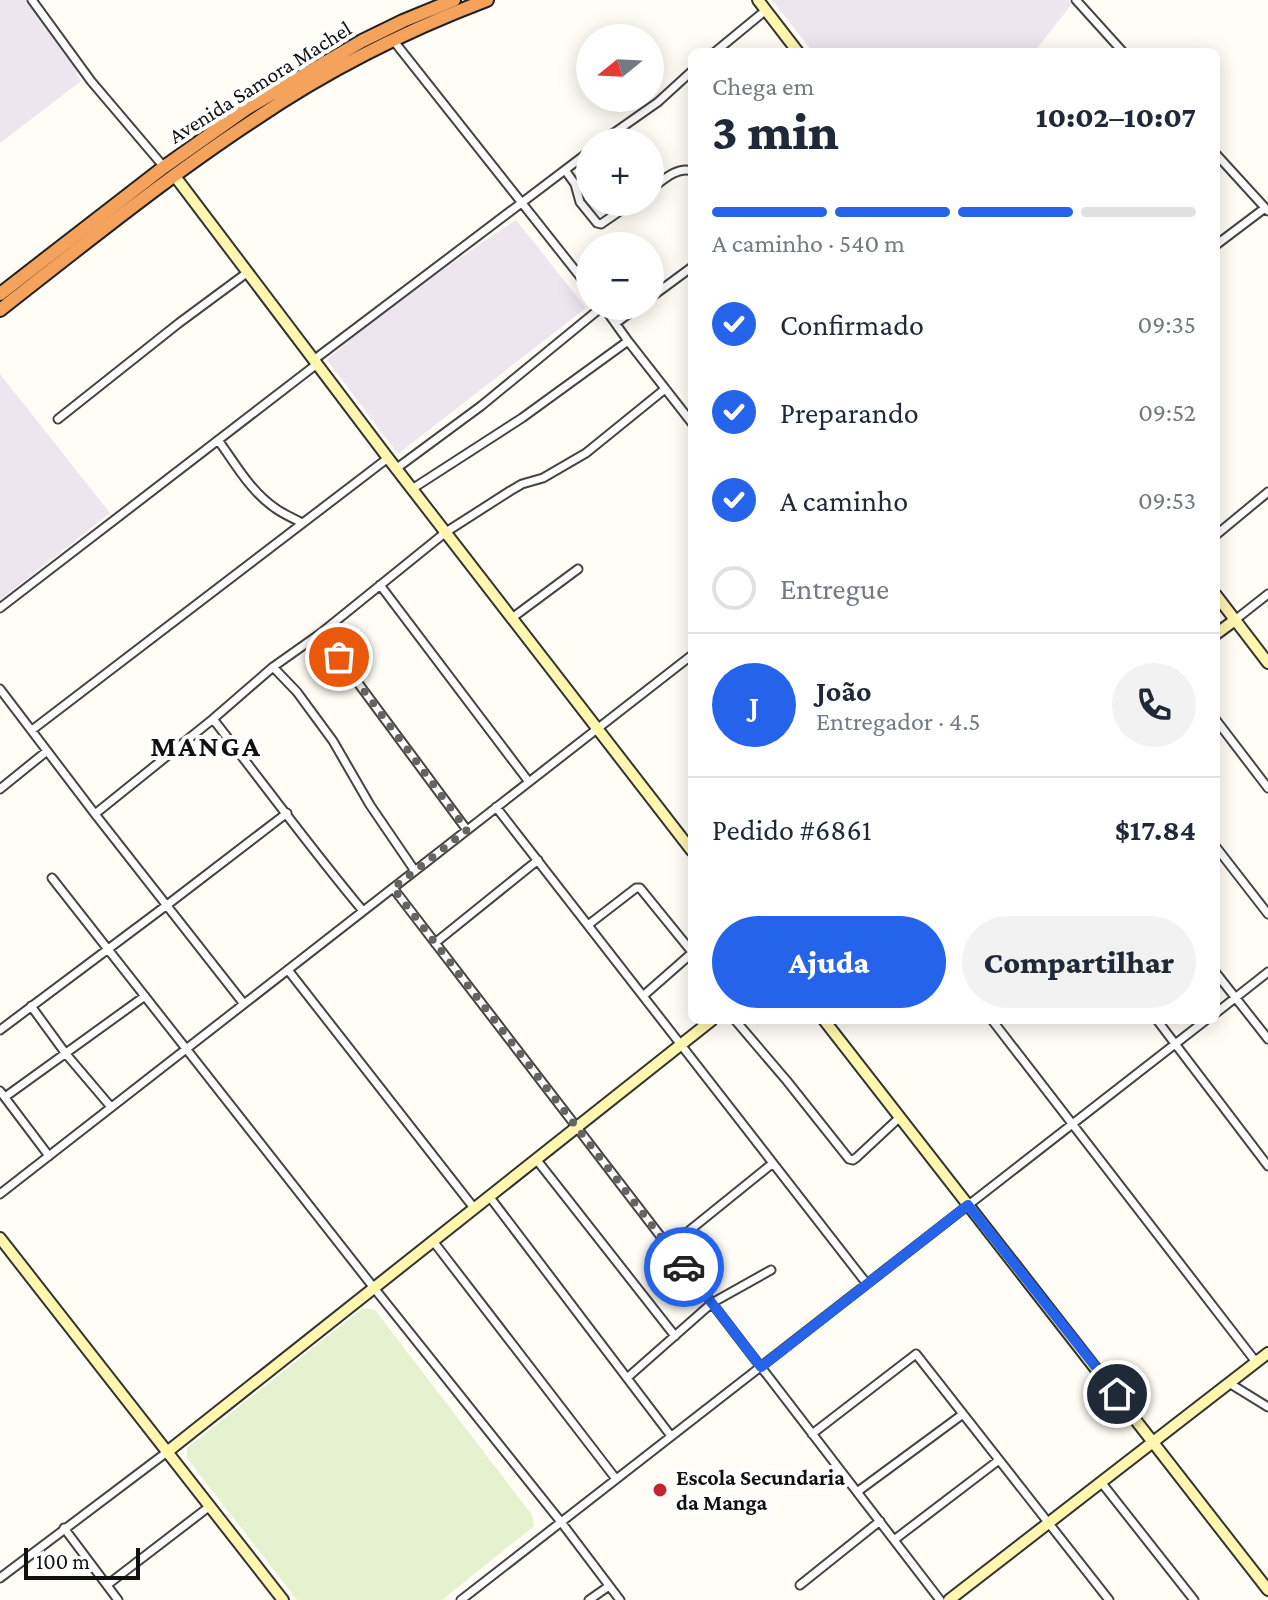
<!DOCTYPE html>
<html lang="pt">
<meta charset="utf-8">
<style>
:root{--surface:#fff;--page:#f2f2f3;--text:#1f2937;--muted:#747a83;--line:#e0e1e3;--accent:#2563eb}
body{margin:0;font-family:"Crimson Pro",serif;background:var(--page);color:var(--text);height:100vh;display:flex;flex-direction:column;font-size:30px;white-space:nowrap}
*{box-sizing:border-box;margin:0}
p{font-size:26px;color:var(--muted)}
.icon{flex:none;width:44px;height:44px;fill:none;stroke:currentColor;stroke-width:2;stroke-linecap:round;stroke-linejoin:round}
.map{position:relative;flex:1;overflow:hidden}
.drawer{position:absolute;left:688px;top:48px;width:532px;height:976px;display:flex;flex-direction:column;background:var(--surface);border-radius:12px;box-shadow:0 4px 20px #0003}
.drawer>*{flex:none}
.needle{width:52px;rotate:252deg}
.tools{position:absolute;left:576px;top:24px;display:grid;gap:16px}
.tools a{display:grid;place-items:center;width:88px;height:88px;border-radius:50%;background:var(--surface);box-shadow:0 4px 20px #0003;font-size:40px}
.scale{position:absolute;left:24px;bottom:20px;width:116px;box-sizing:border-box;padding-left:8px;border:4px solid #111;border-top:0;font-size:22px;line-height:28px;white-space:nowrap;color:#111;-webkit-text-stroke:6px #fff;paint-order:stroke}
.pin{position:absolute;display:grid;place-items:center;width:68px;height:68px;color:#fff;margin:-34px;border:4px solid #fff;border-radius:50%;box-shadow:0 2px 8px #0007}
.courier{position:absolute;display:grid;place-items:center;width:80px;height:80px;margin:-40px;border:6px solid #2563eb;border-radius:50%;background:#fff;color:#222;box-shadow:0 2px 10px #0007}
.summary em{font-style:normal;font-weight:800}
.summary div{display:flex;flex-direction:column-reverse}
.summary{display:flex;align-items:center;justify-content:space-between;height:136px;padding:0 24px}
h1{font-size:52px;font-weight:800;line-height:60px}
.bar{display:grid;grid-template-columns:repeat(4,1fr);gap:12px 8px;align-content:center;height:96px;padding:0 24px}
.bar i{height:10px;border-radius:6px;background:var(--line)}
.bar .active{background:var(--accent)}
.bar p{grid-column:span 4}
.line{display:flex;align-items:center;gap:20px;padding:0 24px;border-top:2px solid var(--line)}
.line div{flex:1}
.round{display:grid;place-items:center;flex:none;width:84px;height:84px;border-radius:42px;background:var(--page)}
ol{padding:0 24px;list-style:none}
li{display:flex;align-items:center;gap:24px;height:88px}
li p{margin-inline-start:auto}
li .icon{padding:8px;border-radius:50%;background:var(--accent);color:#fff;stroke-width:4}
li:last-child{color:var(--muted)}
li i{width:44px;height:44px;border:4px solid var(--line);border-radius:50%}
.button{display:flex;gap:16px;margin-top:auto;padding:16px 24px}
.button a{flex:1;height:92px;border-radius:48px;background:var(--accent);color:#fff;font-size:32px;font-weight:800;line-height:92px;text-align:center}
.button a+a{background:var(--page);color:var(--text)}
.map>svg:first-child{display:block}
.industrial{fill:#eee6ef}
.pitch{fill:#e6f2cf}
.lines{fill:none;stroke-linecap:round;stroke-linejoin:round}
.street-casing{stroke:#444;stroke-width:11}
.secondary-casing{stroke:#333;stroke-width:14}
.highway-casing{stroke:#222;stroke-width:16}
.street{stroke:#fff;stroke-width:7}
.secondary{stroke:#fff6b0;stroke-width:10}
.highway{stroke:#f5a25d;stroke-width:12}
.done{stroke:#646461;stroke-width:8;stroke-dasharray:0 14.4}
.route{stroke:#2563eb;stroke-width:10}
.poi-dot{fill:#c4262e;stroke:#fff;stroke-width:3}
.labels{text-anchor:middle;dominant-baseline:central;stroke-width:8;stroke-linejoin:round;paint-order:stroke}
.street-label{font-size:22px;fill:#111;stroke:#fff}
.poi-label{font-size:22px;font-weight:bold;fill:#111;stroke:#fff;text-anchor:start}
.district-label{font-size:30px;font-weight:bold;letter-spacing:2px;fill:#111;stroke:#fff}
</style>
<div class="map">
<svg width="1268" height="1600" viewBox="0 0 1268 1600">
<rect width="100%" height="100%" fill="#fffdf5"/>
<path class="industrial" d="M0 0H27L77 71 76 74 81 81 0 143Z
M772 0H1068L1072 4 1034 52H813Z
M516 220 586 308 398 454 327 360 365 327 406 294Z
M0 374 110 513 0 600Z"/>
<path class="pitch" d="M363 1308 375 1310 532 1515 534 1526 442 1600H297L187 1458V1448Z"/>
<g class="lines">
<g class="street-casing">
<path id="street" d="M32 0 91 81 164 167
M1076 0 1123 52
M393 40 590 289
M715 52 766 10
M601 142 658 102 692 71
M1216 154 1268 211
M565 170 575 184 580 202 597 223 601 224 633 202
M650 190C662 181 677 166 692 171
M1216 245 1265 208
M650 298 692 267
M616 323 639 306
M315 359 590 151
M58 419 179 323 248 272
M218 440C235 463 250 491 275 508 283 514 293 518 302 523
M397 468 481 406 603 306 628 341 692 423
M412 489 522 418 628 341
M1216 535 1268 492
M380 585 529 782
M0 608 317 364
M512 618 578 569
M1235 620 1268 594
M321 633 467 830
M273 667 297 692 333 741 370 805 415 871
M0 689 95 814 244 1004
M213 719C263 783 311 849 363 911
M1216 720 1268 788
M32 730 388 458
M0 789 47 751
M496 807 867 1284
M95 814 213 719 273 667 321 633 446 532 510 491 522 484 543 478 586 453 665 389
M1216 847 1268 914
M52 878 374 1288 561 1522 620 1600
M393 888 940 1600
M588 925 636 888H640L692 952
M435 943 538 860
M288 970 474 1208
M1216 973 1268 1039
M643 996 692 953
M31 1006 66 1054 111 1107
M1216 1013 1268 972
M735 1020 787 1081 849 1159 853 1160 856 1158 900 1117
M992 1020 1256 1362
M1157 1020 1268 1166
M0 1030 167 905 287 813
M0 1091 49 1156
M5 1097 145 996
M536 1159 675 1336
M0 1194 692 655
M489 1196 671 1436
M433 1241 616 1479
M669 1247 773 1163
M627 1378 712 1303 771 1270
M1229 1383 1268 1407
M812 1434 916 1354 1109 1600
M1101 1482 1194 1600
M857 1492 963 1414
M64 1528 118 1600
M894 1540 999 1460
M0 1578 167 1452
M107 1585 210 1506
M800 1585 880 1521
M461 1600 1206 1020
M589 1600 609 1586"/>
</g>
<g class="secondary-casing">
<path id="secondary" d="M758 0 798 52
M174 175 388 458 692 851
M1216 595 1268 663
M1216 634 1235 620
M824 1020 1268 1590
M0 1238 283 1600
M167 1452 712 1020
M949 1600 1268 1353"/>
</g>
<g class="highway-casing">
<path id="highway" d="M0 294 164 167 246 109 362 41 403 21 454 0
M0 310C83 245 166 178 254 120 326 71 405 31 487 0"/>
</g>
<use href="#street" class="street"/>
<use href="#secondary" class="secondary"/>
<use href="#highway" class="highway"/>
</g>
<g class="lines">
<path class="done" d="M339 657 467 830 393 888 684 1267"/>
<path class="route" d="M684 1267 761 1367 968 1205 1117 1394"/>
</g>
<circle class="poi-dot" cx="660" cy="1490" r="8"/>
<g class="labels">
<g class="street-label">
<text transform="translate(260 82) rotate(-32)">Avenida Samora Machel</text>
</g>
<g class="poi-label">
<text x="676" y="1477">Escola Secundaria<tspan x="676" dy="25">da Manga</tspan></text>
</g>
<g class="district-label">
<text x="206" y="745">MANGA</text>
</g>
</g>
</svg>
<div class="tools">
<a><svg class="needle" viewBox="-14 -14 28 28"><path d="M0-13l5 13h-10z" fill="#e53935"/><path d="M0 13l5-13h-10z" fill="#747a83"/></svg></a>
<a>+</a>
<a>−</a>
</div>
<div class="scale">100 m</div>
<div class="pin" style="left:339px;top:657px;background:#ea580c"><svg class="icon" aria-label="bag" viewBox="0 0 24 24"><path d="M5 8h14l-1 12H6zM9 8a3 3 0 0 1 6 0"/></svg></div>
<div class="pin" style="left:1117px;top:1394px;background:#1f2937"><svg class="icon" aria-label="home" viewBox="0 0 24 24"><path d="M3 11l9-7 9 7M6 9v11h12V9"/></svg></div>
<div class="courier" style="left:684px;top:1267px"><svg class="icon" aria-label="car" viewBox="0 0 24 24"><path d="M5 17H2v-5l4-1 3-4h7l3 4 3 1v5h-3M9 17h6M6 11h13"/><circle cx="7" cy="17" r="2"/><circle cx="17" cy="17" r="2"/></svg></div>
<section class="drawer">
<div class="summary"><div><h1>3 min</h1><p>Chega em</p></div><em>10:02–10:07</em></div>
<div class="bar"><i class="active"></i><i class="active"></i><i class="active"></i><i></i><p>A caminho · 540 m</p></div>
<ol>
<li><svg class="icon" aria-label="check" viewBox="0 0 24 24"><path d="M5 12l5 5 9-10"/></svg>Confirmado<p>09:35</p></li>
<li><svg class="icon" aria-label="check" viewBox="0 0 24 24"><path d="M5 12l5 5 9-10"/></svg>Preparando<p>09:52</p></li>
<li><svg class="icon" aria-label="check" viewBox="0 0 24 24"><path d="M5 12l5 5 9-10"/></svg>A caminho<p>09:53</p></li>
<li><i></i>Entregue</li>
</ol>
<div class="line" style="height:144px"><b class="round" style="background:var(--accent);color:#fff">J</b><div><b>João</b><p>Entregador · 4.5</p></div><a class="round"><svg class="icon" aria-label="phone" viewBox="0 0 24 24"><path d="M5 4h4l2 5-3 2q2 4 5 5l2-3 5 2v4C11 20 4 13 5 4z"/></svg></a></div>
<div class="line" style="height:104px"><div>Pedido #6861</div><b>$17.84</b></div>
<div class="button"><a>Ajuda</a><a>Compartilhar</a></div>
</section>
</div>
